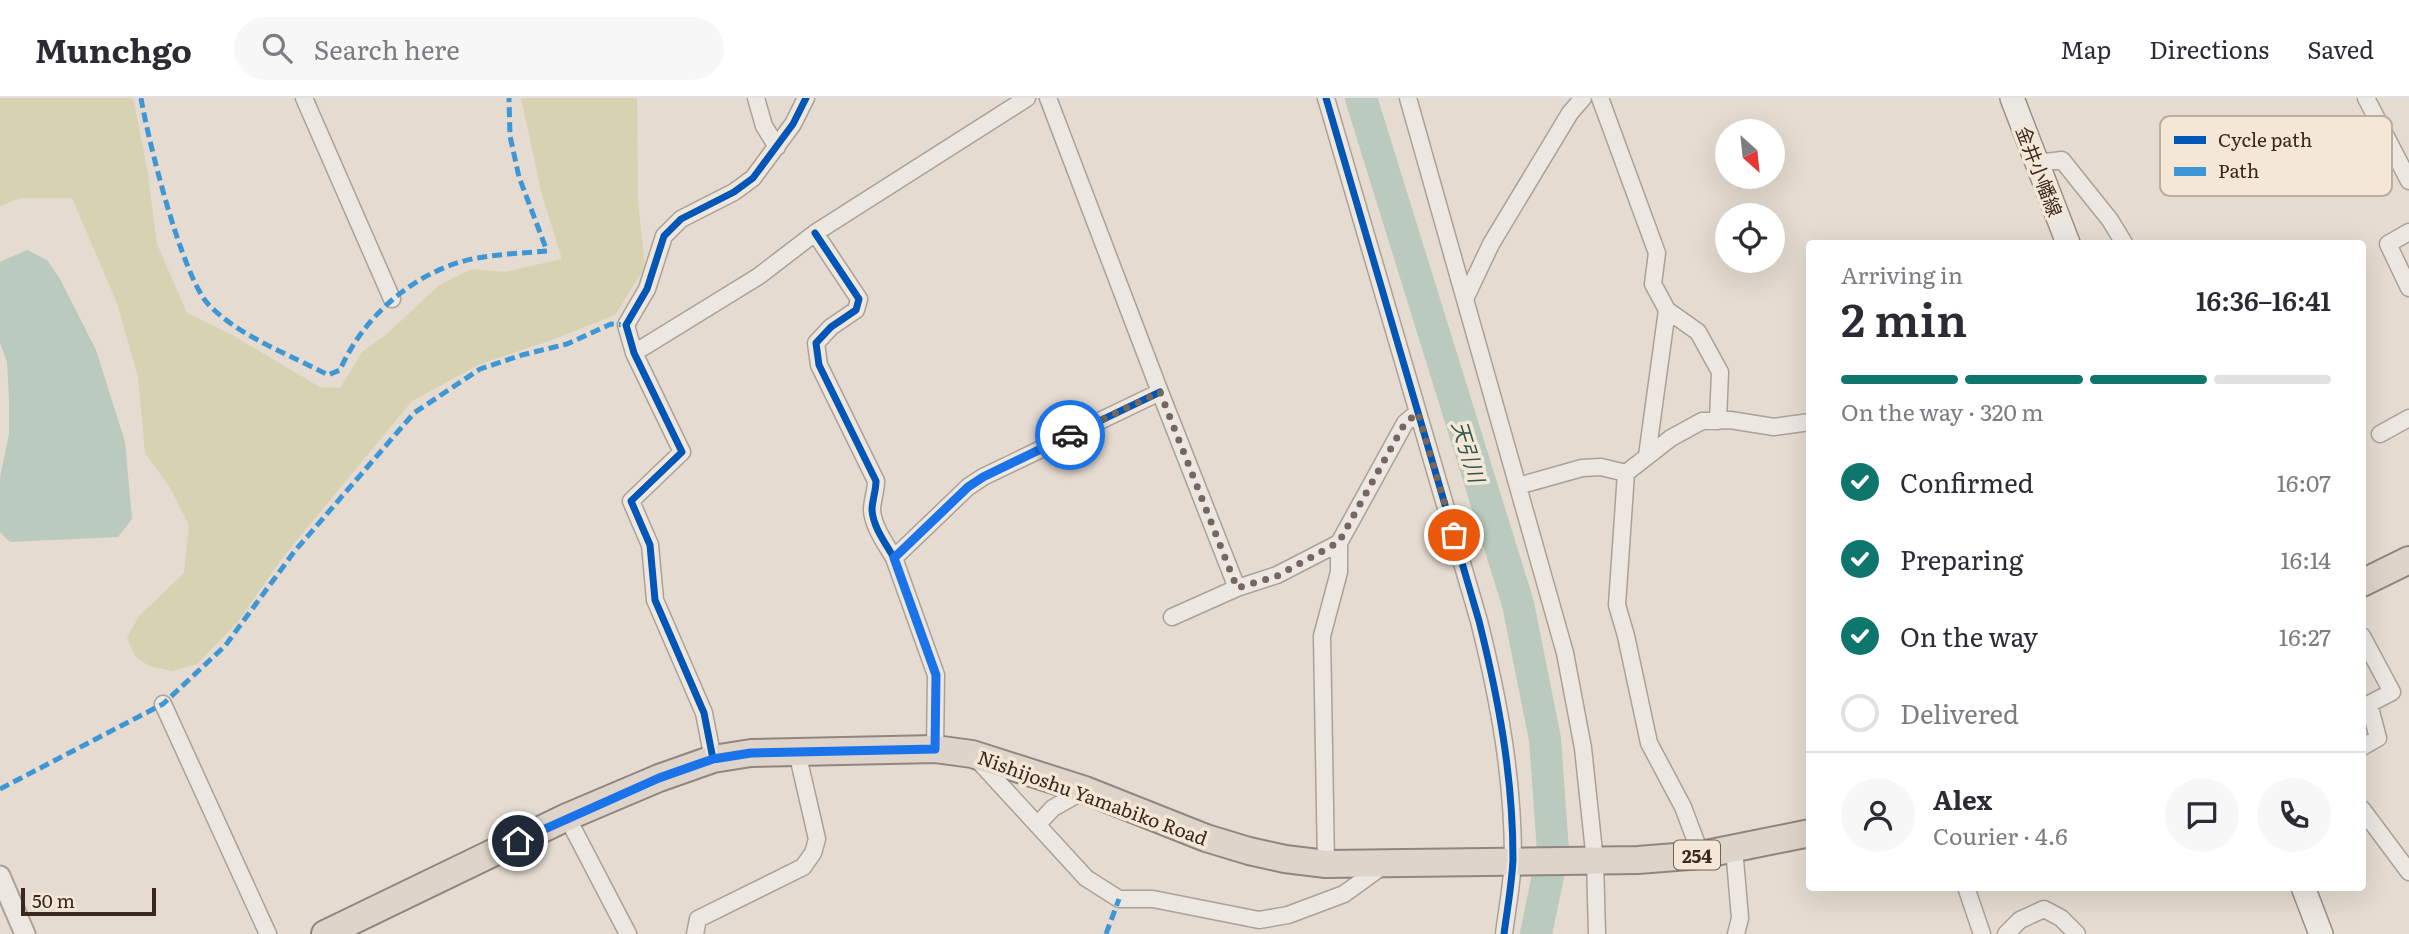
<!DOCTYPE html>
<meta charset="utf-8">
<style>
:root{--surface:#fff;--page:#f7f7f7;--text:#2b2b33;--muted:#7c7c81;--line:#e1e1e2;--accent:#0f766e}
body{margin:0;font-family:Literata,"Noto Sans JP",serif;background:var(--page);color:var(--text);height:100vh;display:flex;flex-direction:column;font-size:26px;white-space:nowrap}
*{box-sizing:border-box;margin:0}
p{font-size:23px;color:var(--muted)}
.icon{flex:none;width:38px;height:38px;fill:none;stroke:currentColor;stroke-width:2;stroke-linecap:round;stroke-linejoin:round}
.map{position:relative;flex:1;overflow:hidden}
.side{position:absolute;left:1806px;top:142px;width:560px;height:651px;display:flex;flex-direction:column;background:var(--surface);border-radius:7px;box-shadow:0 7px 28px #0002}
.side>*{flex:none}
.needle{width:46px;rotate:153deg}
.tools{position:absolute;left:1715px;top:21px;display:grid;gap:14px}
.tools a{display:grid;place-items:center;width:70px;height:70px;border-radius:50%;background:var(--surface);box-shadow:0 7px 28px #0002;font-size:35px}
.scale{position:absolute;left:21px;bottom:18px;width:135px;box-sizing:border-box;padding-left:7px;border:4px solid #3a2820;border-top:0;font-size:19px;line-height:24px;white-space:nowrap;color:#3a2820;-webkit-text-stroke:5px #f5e7d6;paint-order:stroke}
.pin{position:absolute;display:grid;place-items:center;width:60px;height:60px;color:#fff;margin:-30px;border:4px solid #fff;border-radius:50%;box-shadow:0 2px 7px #0007}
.courier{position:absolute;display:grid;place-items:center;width:70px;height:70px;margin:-35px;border:5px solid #1a73e8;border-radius:50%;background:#fff;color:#222;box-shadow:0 2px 9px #0007}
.summary em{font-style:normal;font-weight:600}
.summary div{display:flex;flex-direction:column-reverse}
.summary{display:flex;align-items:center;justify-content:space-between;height:119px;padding:0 35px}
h1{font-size:46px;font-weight:600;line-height:52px}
.bar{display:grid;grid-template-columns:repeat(4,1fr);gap:10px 7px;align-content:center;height:84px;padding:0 35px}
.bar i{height:9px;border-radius:5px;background:var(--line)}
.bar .selected{background:var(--accent)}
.bar p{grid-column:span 4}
.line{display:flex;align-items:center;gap:18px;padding:0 35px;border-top:2px solid var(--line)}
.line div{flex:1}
.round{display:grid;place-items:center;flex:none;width:74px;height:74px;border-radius:37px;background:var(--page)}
ol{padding:0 35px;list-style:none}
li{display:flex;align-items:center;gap:21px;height:77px}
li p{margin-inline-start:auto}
li .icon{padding:7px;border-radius:50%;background:var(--accent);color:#fff;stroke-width:4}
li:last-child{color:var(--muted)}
li i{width:38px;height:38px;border:4px solid var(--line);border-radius:50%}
header{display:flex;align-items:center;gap:42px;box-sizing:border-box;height:98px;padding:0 35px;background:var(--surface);border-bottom:2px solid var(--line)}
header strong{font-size:33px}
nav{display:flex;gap:38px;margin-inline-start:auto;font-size:24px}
.search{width:490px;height:63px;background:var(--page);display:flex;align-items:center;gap:18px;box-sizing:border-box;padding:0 24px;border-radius:38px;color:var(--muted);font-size:26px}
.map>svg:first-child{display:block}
.green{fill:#d7d2b2}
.water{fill:#bacabe}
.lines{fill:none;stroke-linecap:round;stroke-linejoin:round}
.river{stroke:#bacabe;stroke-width:32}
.minor-casing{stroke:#aaa198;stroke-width:19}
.tertiary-casing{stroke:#aaa198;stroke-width:23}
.secondary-casing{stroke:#9a9088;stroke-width:26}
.trunk-casing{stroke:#90867f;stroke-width:30}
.minor{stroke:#ede7e1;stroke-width:16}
.tertiary{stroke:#ede7e1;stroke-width:19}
.secondary{stroke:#ede7e1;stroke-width:23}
.trunk{stroke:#ded4ca;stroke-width:26}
.quiet{stroke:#3e96d5;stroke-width:5;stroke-dasharray:10 5;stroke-linecap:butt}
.cycleway-casing{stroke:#f5e7d6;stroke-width:11}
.cycleway{stroke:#0057b8;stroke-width:7}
.done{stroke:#76675e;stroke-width:7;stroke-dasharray:0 12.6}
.route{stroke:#1a73e8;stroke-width:9}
.labels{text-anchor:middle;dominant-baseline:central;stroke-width:7;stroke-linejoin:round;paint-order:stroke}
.shield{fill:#f5e7d6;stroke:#726157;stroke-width:2}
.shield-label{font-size:18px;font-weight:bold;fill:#3a2820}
.street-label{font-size:19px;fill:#3a2820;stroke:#f5e7d6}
.water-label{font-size:21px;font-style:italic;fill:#2f5950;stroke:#f5e7d6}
.key{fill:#f5e7d6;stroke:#bdae9f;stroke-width:2}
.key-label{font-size:19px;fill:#3a2820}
</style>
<header>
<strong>Munchgo</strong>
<div class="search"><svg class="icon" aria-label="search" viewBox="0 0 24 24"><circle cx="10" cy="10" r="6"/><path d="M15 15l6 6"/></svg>Search here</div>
<nav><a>Map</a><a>Directions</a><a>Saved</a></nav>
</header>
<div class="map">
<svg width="2409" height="836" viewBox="0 0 2409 836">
<rect width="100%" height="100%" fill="#e5dbd0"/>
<path class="green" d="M0 0H133L147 70 157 146 187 215 232 237 320 289 340 290 362 254 387 236 439 187 471 171 505 174 562 161 542 97 521 0H637L638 102 645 169 615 217 552 242 480 266 412 303 283 459 237 525 197 566 172 573 149 568 135 558 127 540 139 518 184 475 189 428 171 391 145 355 138 279 117 205 72 100H21L0 108Z"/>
<path class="water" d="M27 152 47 162 60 181 96 252 125 344 132 421 118 439 10 444 0 434V379L9 336V301L7 264 0 245V164Z"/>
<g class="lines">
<path class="river" d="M1361 0 1518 506 1545 641 1553 753 1536 836"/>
<g class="minor-casing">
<path id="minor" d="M304 0 392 201
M756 0 764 28 777 49
M1048 0 1160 294 1237 490
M1326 0 1479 523C1499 603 1513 679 1513 761 1512 786 1507 812 1504 836
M1408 0 1565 555 1583 650 1595 763 1597 836
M1600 0 1657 155 1653 186 1667 212 1647 358
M2366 0 2409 83
M2037 65 2062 62 2110 122 2124 145
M2409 134 2388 146 2409 190
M815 135 859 201 856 212 831 229 816 245 819 267 876 383C876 393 872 403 872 412 873 429 886 446 894 460L968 389 983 379 1160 294
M1465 201 1491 146 1570 15 1583 0
M1667 212 1698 234 1720 274 1718 323
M634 255 759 178 815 135 1027 0
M2380 336 2409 320
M1626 375 1617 507 1626 538 1649 645 1683 709 1701 757
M1518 388 1582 370 1601 369 1626 375 1671 340 1702 323 1730 322 1774 329 1810 324
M894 460 936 577 935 651
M1172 519 1237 490 1277 477 1339 445 1405 325 1417 315
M2362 538 2392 594 2369 606 2378 640 2362 649
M163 606 268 836
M975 659 1086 780 1119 801H1153L1259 822 1288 817 1344 796 1384 767
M713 661 704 615 655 502 650 447 631 403 682 354 634 255 626 227 647 191 664 138 681 121 734 94 753 80 793 26 806 0
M2362 711 2409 774
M567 719 628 836
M1037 727 1053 710 1085 692
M1734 750 1740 820 1736 836
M1326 766 1322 538 1339 474V445
M1966 789 1982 836
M695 836 698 821 803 769 813 755 817 741 797 654
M2006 836 2020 822 2044 811 2061 820 2077 836"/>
</g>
<g class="tertiary-casing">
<path id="tertiary" d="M0 778 25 836"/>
</g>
<g class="secondary-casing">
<path id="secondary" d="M2012 0 2068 145
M2303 789 2321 836"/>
</g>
<g class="trunk-casing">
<path id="trunk" d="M2362 485 2409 462
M325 836 567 719 659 680 713 661 751 655 935 651 972 656 1085 692 1206 740 1249 753 1285 761 1326 766 1638 762 1701 757 1810 735"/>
</g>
<use href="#minor" class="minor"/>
<use href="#tertiary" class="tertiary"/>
<use href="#secondary" class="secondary"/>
<use href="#trunk" class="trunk"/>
<path class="quiet" d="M141 0C148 42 182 179 209 207 240 239 289 256 328 277L340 272C364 217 417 171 477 160 500 156 524 155 547 153L519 79 510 38 509 0
M0 691 163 606 225 548 294 454 414 315 480 271 522 257 567 246 611 226 626 227
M1106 836 1119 801"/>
<g class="cycleway-casing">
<path id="cycleway" d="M1326 0 1479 523C1499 603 1513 679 1513 761 1512 786 1507 812 1504 836
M815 135 859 201 856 212 831 229 816 245 819 267 876 383C876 393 872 403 872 412 873 429 886 446 894 460L968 389 983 379 1160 294
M713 661 704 615 655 502 650 447 631 403 682 354 634 255 626 227 647 191 664 138 681 121 734 94 753 80 793 26 806 0"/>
</g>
<use href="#cycleway" class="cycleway"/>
</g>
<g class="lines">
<path class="done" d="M1070 337 1160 294 1237 490 1277 478 1339 444 1405 325 1418 315 1454 437"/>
<path class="route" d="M518 743 659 680 713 661 751 655 935 651 936 577 894 460 968 389 983 379 1070 337"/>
</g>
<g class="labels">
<rect class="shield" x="1674" y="742.5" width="46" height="29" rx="5"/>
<g class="shield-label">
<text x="1697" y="757">254</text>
</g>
<g class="street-label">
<text transform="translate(2040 73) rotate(69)">金井小幡線</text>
<text transform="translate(1093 699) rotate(20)">Nishijoshu Yamabiko Road</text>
</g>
<g class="water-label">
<text transform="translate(1470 353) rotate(73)">天引川</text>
</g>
</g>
<rect x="2160" y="18" width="232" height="80" rx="10" class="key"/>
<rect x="2174" y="38" width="32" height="8" fill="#0057b8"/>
<rect x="2174" y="69" width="32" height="9" fill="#3e96d5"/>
<g class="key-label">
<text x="2218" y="49">Cycle path</text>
<text x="2218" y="80">Path</text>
</g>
</svg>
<div class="tools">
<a><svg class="needle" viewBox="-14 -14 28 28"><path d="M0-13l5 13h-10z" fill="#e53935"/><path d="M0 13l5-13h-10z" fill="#7c7c81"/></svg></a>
<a><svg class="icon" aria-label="locate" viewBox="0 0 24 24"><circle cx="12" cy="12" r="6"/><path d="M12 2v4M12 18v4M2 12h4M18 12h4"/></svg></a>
</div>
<div class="scale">50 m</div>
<div class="pin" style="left:1454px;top:437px;background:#ea580c"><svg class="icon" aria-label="bag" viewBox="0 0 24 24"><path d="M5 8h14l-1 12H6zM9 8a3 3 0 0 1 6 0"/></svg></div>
<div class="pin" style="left:518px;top:743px;background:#1f2937"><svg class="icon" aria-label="home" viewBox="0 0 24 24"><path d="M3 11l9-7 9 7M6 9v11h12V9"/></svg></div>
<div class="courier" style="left:1070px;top:337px"><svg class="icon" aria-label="car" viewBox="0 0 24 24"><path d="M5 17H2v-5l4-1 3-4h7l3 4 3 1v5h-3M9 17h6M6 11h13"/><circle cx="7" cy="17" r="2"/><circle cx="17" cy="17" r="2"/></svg></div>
<section class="side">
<div class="summary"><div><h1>2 min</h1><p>Arriving in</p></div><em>16:36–16:41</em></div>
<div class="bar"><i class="selected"></i><i class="selected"></i><i class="selected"></i><i></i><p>On the way · 320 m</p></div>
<ol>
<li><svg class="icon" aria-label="check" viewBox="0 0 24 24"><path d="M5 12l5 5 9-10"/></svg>Confirmed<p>16:07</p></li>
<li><svg class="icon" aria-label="check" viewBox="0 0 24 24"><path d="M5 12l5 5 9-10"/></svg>Preparing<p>16:14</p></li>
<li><svg class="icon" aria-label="check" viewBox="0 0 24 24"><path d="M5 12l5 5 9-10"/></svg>On the way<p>16:27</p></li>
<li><i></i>Delivered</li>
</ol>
<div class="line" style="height:126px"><a class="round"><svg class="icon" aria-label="person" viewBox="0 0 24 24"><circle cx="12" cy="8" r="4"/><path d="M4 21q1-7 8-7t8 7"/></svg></a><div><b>Alex</b><p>Courier · 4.6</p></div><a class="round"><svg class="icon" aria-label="chat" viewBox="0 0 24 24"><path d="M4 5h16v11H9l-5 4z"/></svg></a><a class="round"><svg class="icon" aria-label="phone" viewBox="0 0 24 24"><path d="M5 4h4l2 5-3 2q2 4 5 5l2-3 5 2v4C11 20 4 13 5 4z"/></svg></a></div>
</section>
</div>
